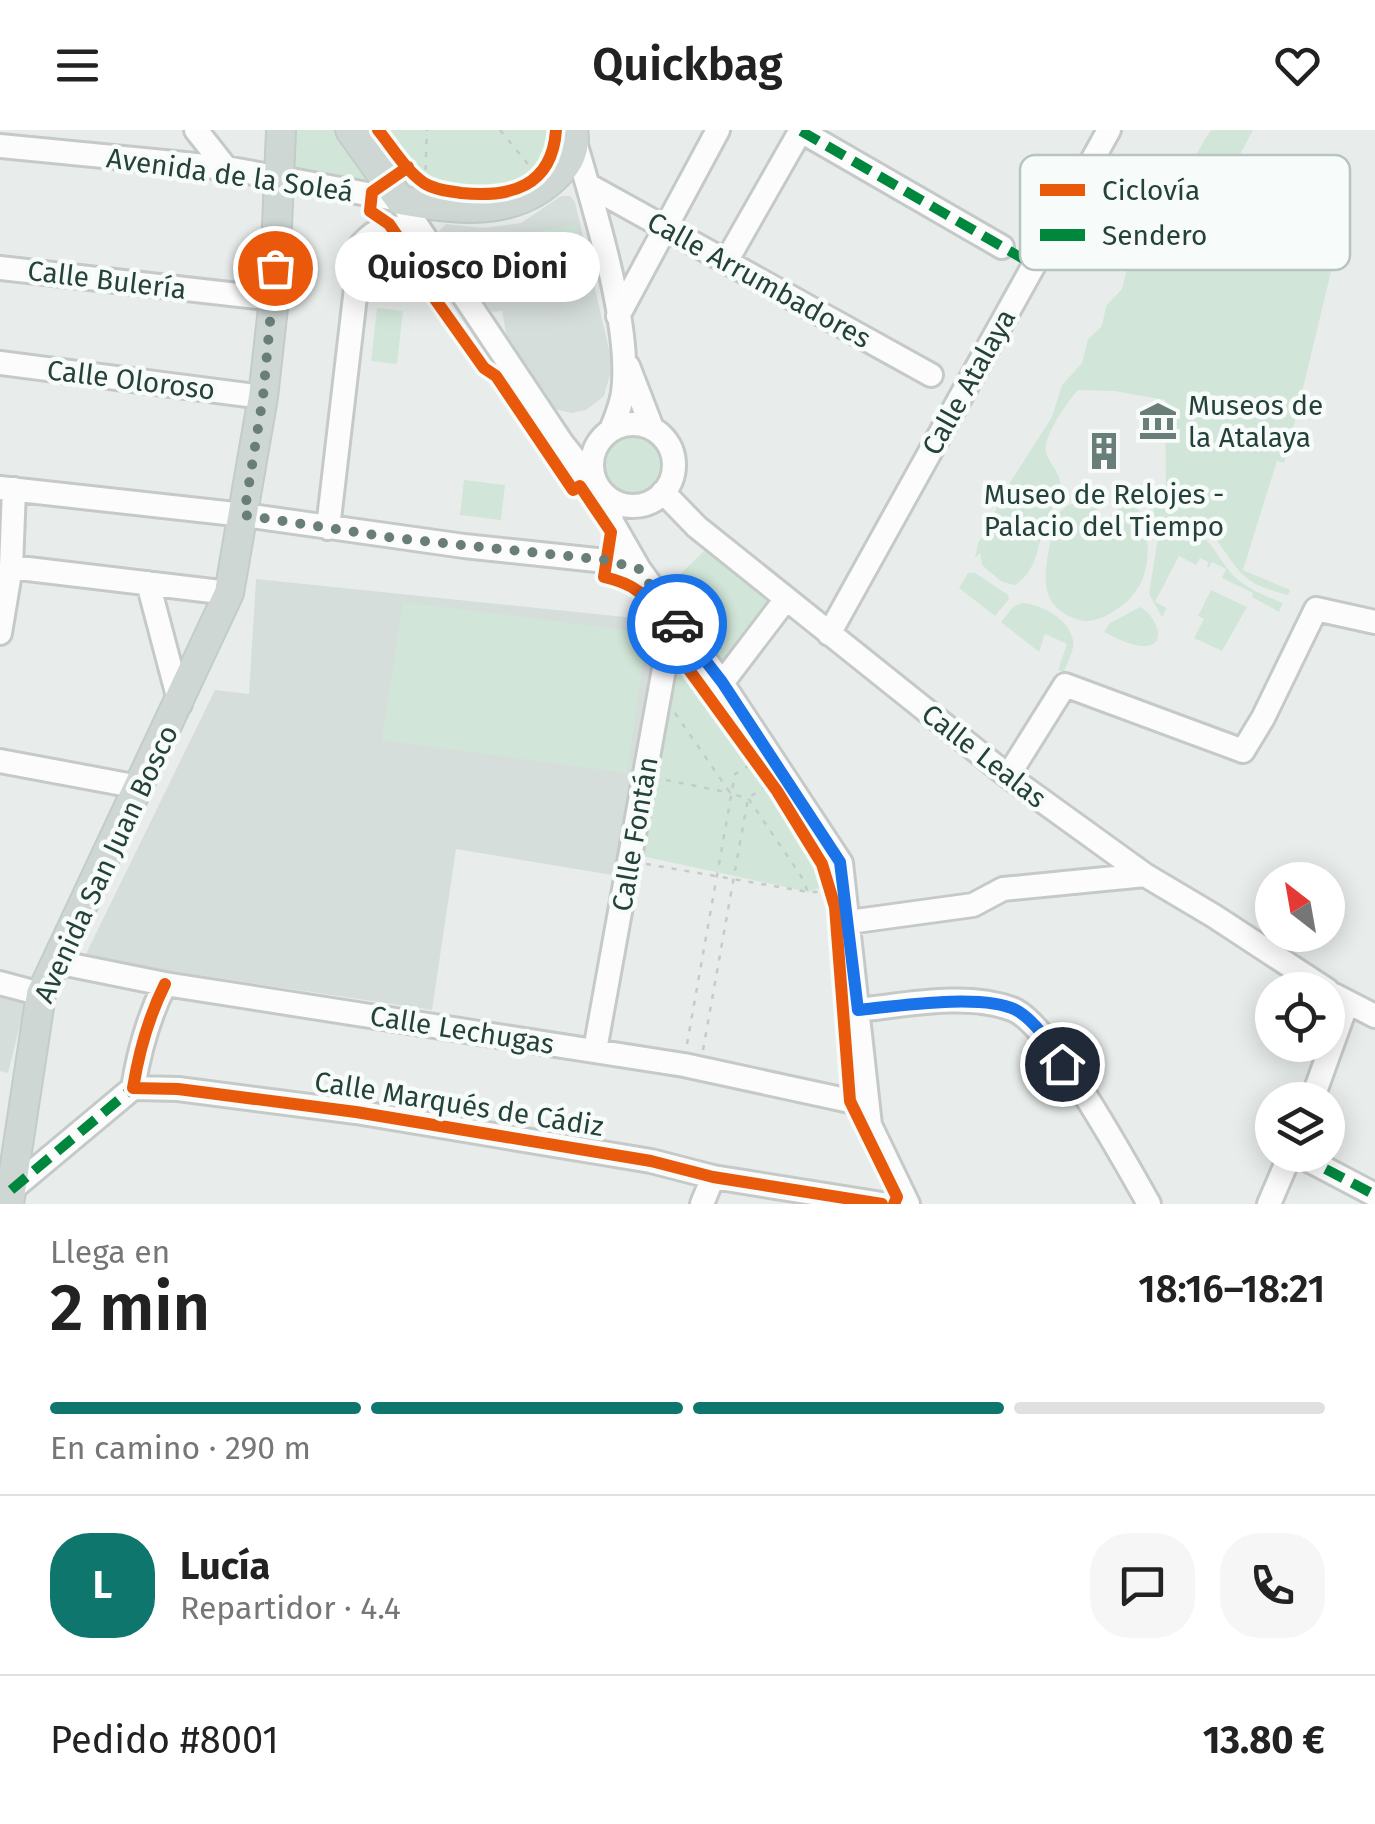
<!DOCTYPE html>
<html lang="es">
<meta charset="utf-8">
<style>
:root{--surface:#fff;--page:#f6f6f6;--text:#222;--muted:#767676;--line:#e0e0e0;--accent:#0f766e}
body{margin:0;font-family:"Fira Sans",sans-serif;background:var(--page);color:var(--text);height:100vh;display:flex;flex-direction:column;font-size:38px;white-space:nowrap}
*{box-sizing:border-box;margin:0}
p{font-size:32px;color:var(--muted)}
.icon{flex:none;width:55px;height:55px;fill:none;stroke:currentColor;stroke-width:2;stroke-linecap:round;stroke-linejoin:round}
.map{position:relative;height:1074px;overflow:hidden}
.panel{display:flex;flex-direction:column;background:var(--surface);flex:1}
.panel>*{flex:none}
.needle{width:65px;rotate:329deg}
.fabs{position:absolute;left:1255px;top:732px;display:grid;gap:20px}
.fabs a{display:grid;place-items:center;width:90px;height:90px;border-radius:50%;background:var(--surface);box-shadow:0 5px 25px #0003;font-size:50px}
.pin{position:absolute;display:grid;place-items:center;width:85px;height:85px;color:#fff;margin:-42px;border:5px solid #fff;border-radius:50%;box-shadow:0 2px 10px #0007}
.courier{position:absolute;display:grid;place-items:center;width:100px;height:100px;margin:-50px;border:8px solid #1a73e8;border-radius:50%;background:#fff;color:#222;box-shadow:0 2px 12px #0007}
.bubble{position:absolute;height:70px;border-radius:35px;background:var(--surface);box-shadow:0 5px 25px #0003;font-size:32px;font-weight:600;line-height:70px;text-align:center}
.overview em{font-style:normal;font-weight:600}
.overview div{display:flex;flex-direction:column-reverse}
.overview{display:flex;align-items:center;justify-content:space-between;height:170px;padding:0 50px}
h1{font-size:65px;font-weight:600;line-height:75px}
.bar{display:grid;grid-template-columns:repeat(4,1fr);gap:15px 10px;align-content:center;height:120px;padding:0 50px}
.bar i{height:12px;border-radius:8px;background:var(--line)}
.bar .active{background:var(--accent)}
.bar p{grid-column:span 4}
.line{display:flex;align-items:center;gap:25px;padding:0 50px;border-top:2px solid var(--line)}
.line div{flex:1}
.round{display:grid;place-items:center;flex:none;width:105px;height:105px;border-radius:40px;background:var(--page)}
header{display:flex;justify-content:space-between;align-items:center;height:130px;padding:0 50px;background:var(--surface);font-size:45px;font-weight:600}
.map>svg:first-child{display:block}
.built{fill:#d6dedb}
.green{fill:#d1e6d8}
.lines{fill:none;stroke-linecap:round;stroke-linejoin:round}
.minor-casing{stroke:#c5cac8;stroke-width:28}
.major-casing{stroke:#c3ccc9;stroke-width:32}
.path{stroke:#c3ccca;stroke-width:2.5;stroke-dasharray:5 8;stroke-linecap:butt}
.minor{stroke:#fcfcfc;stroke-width:22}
.major{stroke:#cfd7d5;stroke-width:28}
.quiet{stroke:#00873e;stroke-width:10;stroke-dasharray:20 10;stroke-linecap:butt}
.cycleway-casing{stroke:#f7fbf9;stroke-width:19}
.cycleway{stroke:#e8590c;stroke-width:12}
.done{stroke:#697e78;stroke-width:10;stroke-dasharray:0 18}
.route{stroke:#1a73e8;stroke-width:12}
.labels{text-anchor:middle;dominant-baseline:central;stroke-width:9;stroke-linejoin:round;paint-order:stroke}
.street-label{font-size:28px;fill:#24423a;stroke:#f7fbf9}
.poi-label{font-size:28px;fill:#24423a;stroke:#f7fbf9;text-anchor:start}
.key{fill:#f7fbf9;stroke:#b8c4c0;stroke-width:2.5}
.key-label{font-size:28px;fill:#24423a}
</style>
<header><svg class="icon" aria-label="menu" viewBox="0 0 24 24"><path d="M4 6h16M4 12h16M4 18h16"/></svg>Quickbag<svg class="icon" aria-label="heart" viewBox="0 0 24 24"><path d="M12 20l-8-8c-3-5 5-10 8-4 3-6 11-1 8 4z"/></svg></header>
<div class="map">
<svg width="1375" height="1074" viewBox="0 0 1375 1074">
<rect width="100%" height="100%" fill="#e8edeb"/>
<path class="built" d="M561 66H570L575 72 610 224 611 241 604 266 586 280 571 283 551 278 508 214 502 181 492 182 437 103 446 94 484 98 521 93Z
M256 449 664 491 618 746 456 719 432 880 84 828 215 560 249 564Z
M0 863 26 871 8 943 0 941Z"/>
<path class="green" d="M293 0H337L373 52 289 38Z
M371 0H564L561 23 533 53 500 68 447 63 413 51Z
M1211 0H1253L1225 53 1337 117 1290 312 1284 333 1277 331 1243 440 1290 460 1288 465C1273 461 1254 456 1243 445 1216 418 1207 369 1156 397L1153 379 1166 363 1165 270 1114 261 1078 260C1068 271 1042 308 1046 322 1050 335 1061 343 1061 358 1060 370 1052 376 1048 386 1036 412 1041 438 1015 455L1002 452 982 435 980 423 975 428 978 413 989 397 1002 365 1052 287 1062 255 1082 233 1088 209 1102 196 1106 176 1122 159 1129 130 1148 112 1154 90 1168 75 1171 59 1176 53 1173 47C1153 49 1138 43 1119 42L1113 36 1183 42C1193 34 1202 12 1211 0Z
M576 94 590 151 490 173 478 115Z
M377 178 403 181 397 234 371 231Z
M601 332a31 31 0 1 1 62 0a31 31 0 1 1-62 0Z
M464 350 505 355 501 390 460 385Z
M1100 371V376L1090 386 1091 402 1100 410 1116 408 1125 392 1113 372 1132 374C1142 381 1144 388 1146 400 1152 437 1143 466 1109 484 1100 489 1089 493 1079 490 1039 478 1043 447 1050 414 1052 402 1053 387 1063 379 1074 370 1088 371 1100 371Z
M1178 397C1210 399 1215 427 1235 447 1248 459 1267 467 1283 473L1279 482 1252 467 1253 463 1222 448 1226 439 1212 432 1207 440 1208 432 1200 428 1196 435 1179 426 1155 472 1167 478 1162 487 1149 464 1157 413 1164 403Z
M705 420 770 472 723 532 668 456Z
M968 443H975L1008 465 1009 469 995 486 959 458Z
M1211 460 1247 477 1222 521 1194 508 1204 489 1198 486Z
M403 472 647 503 627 643 382 610Z
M1022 473C1041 474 1069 489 1073 510 1075 520 1067 533 1064 542L1058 540 1067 514 1045 504 1039 522 1001 492 1014 476Z
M1140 477C1155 484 1171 517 1142 516 1131 516 1114 507 1104 502L1110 493Z
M676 526 824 738 825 756 808 762 637 725Z"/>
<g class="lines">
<g class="minor-casing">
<path id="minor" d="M196 0 226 38
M801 1 1002 117
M575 12C594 77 632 198 623 263 621 276 616 288 611 300
M0 16 226 38 400 70 562 313 595 355
M588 55 931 245
M727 130 801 0
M0 138 274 169
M618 186 718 0
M0 233 263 267
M628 236 652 298
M592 335a41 41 0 1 1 82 0a41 41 0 1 1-82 0Z
M0 358 244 385 464 416 606 431 639 439
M663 362 697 397 1008 646 1145 745 1214 786 1327 860
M610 371 612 392 639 439 722 553 841 733 870 995 908 1074
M328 398 361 115C379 94 392 97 417 98
M11 437 229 463
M148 453 180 574
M0 503 11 437 14 359
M829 504 1109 0
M722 553 786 469
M0 631 139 657
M1008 646 1065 555 1243 621 1263 588 1316 479 1375 492
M849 792 973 775 1003 759 1145 745
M56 832 165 854 684 935 850 971 866 965
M0 853 41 864
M165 854C148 888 139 921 133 958L178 959 356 982 651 1031 713 1047 882 1074
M1334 865 1375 886
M858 880C906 875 966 862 1012 879 1049 892 1127 1035 1149 1074
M595 920 673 489
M1312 970 1347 873
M1299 1025 1375 1065
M11 1060 133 958
M702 1074 713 1047
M1269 1074 1290 1025"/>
</g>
<g class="major-casing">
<path id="major" d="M350 0 400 70C456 80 517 89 560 42 571 30 576 16 573 0
M9 1074 41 864 229 463 263 267 274 169 281 0"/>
</g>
<path class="path" d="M500 0 532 39
M425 53 427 0
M675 583 731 664 748 668 801 746 808 762
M666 650 731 663
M646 734 808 762H826
M687 914 735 644 750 635
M703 920 748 668 765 657"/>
<use href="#minor" class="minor"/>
<use href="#major" class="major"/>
<path class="quiet" d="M801 1 1034 135
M1299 1025 1375 1065
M11 1060 133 958"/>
<g class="cycleway-casing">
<path id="cycleway" d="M378 0C392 17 406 41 424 53 435 60 449 61 461 63 510 68 552 57 556 0
M408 37 372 62 370 81 389 94 436 162 435 169 484 238 496 246 573 360 580 356 611 402 604 447C645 456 647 471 669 502 678 516 686 520 687 537L777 661 822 734 835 777 850 971 897 1067 894 1074
M165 854C148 888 139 921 133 958L178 959 356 982 651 1031 713 1047 882 1074"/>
</g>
<use href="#cycleway" class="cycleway"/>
</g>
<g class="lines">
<path class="done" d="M275 138 263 267 244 385 394 408 606 430 639 439 677 494"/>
<path class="route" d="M677 494 722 552 840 732 858 880C897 876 983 863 1016 880 1036 891 1051 916 1062 934"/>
</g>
<defs>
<g id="museum-bare" transform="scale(3)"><path d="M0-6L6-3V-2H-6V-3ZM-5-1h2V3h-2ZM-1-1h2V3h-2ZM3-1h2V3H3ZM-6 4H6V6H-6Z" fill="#697e78" stroke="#f7fbf9" stroke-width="2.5" paint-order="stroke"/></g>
<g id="building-bare" transform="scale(3)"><path d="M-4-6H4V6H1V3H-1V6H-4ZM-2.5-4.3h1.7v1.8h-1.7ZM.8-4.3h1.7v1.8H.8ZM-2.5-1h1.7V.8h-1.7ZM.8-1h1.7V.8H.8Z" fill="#697e78" stroke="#f7fbf9" stroke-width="2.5" paint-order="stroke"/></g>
</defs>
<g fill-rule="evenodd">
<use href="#museum-bare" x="1158" y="291"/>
<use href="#building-bare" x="1104" y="321"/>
</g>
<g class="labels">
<g class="street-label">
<text transform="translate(230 45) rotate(8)">Avenida de la Soleá</text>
<text transform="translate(107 150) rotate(7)">Calle Bulería</text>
<text transform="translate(759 150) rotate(29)">Calle Arrumbadores</text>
<text transform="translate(131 250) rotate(7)">Calle Oloroso</text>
<text transform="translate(969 252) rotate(-61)">Calle Atalaya</text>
<text transform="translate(984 626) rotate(38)">Calle Lealas</text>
<text transform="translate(635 704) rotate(-80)">Calle Fontán</text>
<text transform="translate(106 734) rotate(-65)">Avenida San Juan Bosco</text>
<text transform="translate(462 900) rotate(9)">Calle Lechugas</text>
<text transform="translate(459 974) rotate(9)">Calle Marqués de Cádiz</text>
</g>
<g class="poi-label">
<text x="1188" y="275">Museos de<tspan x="1188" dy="32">la Atalaya</tspan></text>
<text x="1104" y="364" text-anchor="middle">Museo de Relojes -<tspan x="1104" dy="32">Palacio del Tiempo</tspan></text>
</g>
</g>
<rect x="1020" y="25" width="330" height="115" rx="15" class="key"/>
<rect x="1040" y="54" width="45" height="12" fill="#e8590c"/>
<rect x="1040" y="99" width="45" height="12" fill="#00873e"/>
<g class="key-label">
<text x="1102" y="70">Ciclovía</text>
<text x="1102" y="115">Sendero</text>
</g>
</svg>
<div class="fabs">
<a><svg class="needle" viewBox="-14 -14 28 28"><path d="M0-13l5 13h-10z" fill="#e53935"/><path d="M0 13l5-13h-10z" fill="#767676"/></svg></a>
<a><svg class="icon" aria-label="locate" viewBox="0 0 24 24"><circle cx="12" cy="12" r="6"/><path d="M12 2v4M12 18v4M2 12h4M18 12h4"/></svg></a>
<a><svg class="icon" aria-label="layers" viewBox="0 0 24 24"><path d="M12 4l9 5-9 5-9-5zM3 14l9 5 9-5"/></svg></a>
</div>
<div class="pin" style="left:275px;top:138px;background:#ea580c"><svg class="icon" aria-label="bag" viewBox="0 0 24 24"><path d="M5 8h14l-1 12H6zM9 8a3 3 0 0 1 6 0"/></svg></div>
<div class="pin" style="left:1062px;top:934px;background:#1f2937"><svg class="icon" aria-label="home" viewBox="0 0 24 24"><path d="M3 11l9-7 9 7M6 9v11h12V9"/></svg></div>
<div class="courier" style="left:677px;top:494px"><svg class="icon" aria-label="car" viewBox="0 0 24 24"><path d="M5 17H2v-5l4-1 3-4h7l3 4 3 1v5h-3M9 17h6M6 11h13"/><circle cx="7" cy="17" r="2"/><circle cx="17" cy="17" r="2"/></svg></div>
<div class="bubble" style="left:335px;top:102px;width:265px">Quiosco Dioni</div>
</div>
<section class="panel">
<div class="overview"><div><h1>2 min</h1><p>Llega en</p></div><em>18:16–18:21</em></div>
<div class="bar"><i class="active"></i><i class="active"></i><i class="active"></i><i></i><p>En camino · 290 m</p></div>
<div class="line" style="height:180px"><b class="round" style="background:var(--accent);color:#fff">L</b><div><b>Lucía</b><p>Repartidor · 4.4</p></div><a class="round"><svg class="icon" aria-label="chat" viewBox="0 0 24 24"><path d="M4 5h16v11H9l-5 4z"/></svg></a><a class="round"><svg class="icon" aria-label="phone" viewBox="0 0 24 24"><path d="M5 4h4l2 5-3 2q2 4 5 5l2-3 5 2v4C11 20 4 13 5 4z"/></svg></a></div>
<div class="line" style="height:130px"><div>Pedido #8001</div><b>13.80 €</b></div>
</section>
